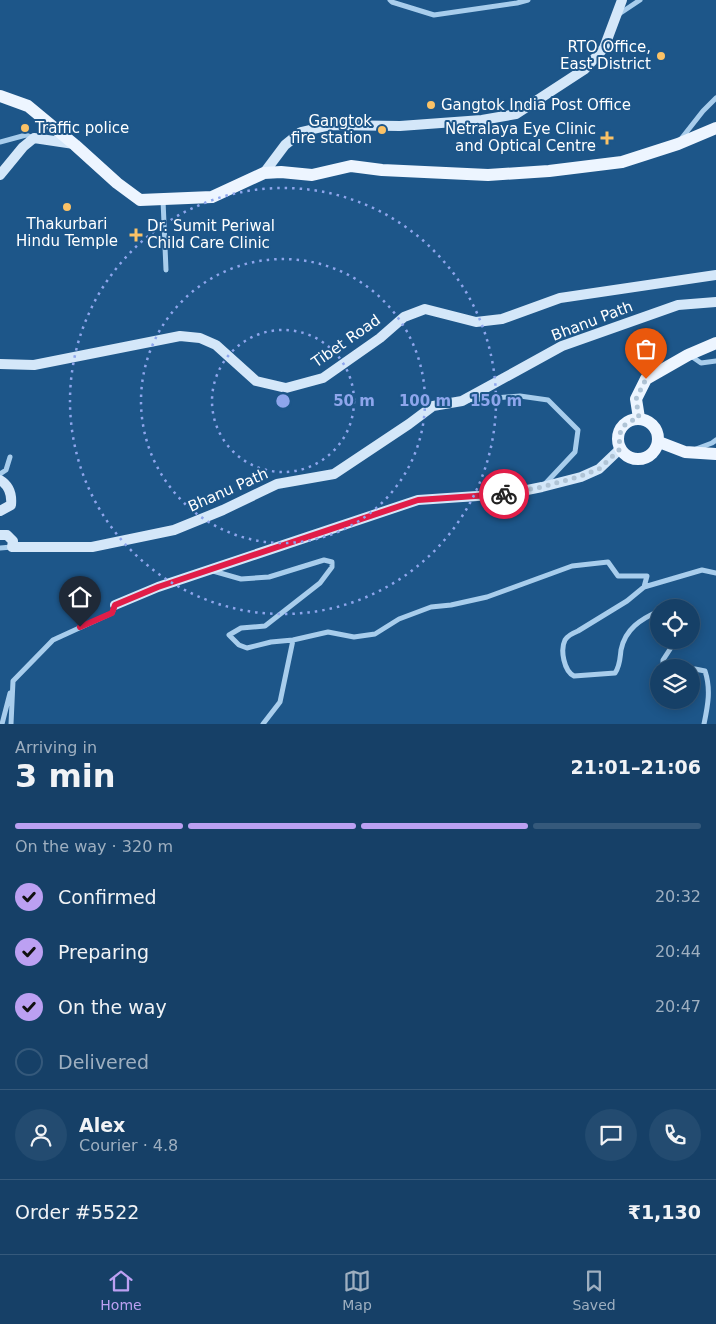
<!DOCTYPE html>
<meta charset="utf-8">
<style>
:root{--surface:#164067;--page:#234b70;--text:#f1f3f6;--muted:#9eafc0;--line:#35597b;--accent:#bca0f2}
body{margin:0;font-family:"DejaVu Sans",sans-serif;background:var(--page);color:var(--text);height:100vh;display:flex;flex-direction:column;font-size:19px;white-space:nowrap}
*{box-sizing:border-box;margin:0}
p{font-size:16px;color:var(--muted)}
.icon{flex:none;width:28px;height:28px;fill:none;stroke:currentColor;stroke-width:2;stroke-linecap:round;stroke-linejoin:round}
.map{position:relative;height:724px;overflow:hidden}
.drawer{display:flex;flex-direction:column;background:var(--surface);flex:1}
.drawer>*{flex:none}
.buttons{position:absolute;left:650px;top:599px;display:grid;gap:10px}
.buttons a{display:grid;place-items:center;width:50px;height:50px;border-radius:50%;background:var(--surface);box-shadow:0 2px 12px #0003,0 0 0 1px var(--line);font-size:25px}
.pin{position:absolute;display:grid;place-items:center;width:42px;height:42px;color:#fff;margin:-51px -21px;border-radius:50% 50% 50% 0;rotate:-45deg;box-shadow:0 0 5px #0007}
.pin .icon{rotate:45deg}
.courier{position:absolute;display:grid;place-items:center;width:50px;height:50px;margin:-25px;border:4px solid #e11d48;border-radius:50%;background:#fff;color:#222;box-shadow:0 1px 6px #0007}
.head em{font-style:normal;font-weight:800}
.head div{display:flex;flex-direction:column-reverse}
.head{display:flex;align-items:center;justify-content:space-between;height:85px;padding:0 15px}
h1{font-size:32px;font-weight:800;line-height:38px}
.bar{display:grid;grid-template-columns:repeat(4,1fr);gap:8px 5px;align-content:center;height:60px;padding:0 15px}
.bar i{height:6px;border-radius:4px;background:var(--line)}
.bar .on{background:var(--accent)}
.bar p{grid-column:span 4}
.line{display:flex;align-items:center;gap:12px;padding:0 15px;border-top:1px solid var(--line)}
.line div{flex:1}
.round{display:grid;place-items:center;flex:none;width:52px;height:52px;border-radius:26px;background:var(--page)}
ol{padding:0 15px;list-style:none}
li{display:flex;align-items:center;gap:15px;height:55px}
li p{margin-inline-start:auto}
li .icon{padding:5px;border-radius:50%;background:var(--accent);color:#111;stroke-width:4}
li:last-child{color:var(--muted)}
li i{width:28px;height:28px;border:2px solid var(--line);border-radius:50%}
.menu{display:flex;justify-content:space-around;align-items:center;height:70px;border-top:1px solid var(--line);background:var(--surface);font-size:14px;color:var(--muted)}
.menu a{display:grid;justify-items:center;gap:2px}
.menu .on{color:var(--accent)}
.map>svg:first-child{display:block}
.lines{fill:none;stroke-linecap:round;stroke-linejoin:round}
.street{stroke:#a8cdec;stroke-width:5}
.secondary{stroke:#d4e7f9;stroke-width:10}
.primary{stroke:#edf5ff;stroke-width:12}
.done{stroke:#b0c4d6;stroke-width:5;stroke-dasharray:0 9}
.route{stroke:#e11d48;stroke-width:6}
.ring{fill:none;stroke:#8ea6ec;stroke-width:2.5;stroke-dasharray:2.5 5}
.poi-dot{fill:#fbc266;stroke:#1d5689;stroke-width:2}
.labels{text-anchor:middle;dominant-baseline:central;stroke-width:4;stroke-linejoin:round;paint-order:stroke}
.poi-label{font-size:15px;fill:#fff;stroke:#1d5689;text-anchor:end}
.street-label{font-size:15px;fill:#fff;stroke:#1d5689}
.centre{fill:#8ea6ec;stroke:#1d5689;stroke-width:2.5}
.ring-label{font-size:15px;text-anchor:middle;font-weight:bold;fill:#8ea6ec;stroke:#1d5689;stroke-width:4;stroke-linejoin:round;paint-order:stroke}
</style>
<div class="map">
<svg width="716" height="724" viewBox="0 0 716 724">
<rect width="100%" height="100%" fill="#1d5689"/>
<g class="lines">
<path class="street" d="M390 0 392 2 434 15 517 3 528 0
M619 14 640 0
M681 139 703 111 716 98
M0 142 26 135 34 138
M163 200 166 270
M691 356 701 363 716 361
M469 400 520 396 548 400 578 430 575 452 544 485
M696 449 712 443 716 440
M0 474 6 470 10 457
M0 548 12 547
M213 571 241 579 269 577 324 560 332 562V567L320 583 265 626 241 628 229 635 239 645 247 648 271 642 293 640 328 632 354 637 375 634 399 619 431 607 451 605 487 597 572 566 608 562 618 576H647L644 587 627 601 578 631C573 633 568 635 565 640 560 650 564 671 574 676L615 673C620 666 620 658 621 650 625 629 641 619 659 611
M644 587 702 570 716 573
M666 608 674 604 677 608
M663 668V660L676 640
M691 670 695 669 705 671C711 689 708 705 704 724
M2 724 10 693
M11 724 13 681 53 640 112 613 115 605
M263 724 280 702 293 640"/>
<path class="secondary" d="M264 173 285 145 301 132 331 125 400 126 482 120 516 114 585 69 604 48 622 0
M0 175 23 147 34 138 74 144
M0 364 34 365 180 336 200 338 216 345 256 381 286 388 323 378 380 338 404 317 425 309 476 322 502 319 560 298 716 275
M0 480C10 486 12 495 11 505L0 511
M0 535H7L13 541 12 547H92L174 530 223 510 277 484 334 474 409 424 433 406 462 401 562 346 678 305 716 302
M115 605 158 587 418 500 507 494 542 487 581 477 599 469 620 449"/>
<path class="primary" d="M0 96 28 106 75 145 117 183 140 200 212 197 264 173 281 172 312 175 351 166 382 170 488 175 549 171 622 162 678 144 716 128
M639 418 636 399 646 379 688 355 716 343
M618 439a20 20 0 1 1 40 0a20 20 0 1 1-40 0Z
M659 442 685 452 716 454"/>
</g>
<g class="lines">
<path class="done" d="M504 494 542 487 581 476 599 469 620 449C618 431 621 423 639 418L636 399 646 379"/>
<path class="route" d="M80 627 112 613 115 605 158 587 418 500 504 494"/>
</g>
<g class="ring">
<circle cx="283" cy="401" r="71"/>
<circle cx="283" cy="401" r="142"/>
<circle cx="283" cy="401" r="213"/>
</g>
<g class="poi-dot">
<circle cx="661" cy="56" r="5"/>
<circle cx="431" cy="105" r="5"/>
<circle cx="25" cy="128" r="5"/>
<circle cx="382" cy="130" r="5"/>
<path d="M604.5 130.5h5v5h5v5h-5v5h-5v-5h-5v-5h5z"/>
<circle cx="67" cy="207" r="5"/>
<path d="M133.5 227.5h5v5h5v5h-5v5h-5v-5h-5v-5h5z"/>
</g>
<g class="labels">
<g class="poi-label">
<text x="651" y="47">RTO Office,<tspan x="651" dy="17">East District</tspan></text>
<text x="441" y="105" text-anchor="start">Gangtok India Post Office</text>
<text x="372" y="121">Gangtok<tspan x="372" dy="17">fire station</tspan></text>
<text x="35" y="128" text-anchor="start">Traffic police</text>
<text x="596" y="129">Netralaya Eye Clinic<tspan x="596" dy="17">and Optical Centre</tspan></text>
<text x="67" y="224" text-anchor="middle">Thakurbari<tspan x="67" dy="17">Hindu Temple</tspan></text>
<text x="147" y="226" text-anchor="start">Dr. Sumit Periwal<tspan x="147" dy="17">Child Care Clinic</tspan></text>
</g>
<g class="street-label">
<text transform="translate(592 321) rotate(-21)">Bhanu Path</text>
<text transform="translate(346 341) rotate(-35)">Tibet Road</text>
<text transform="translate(228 490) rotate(-24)">Bhanu Path</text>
</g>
</g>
<circle cx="283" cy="401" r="8" class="centre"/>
<g class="ring-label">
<text x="354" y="406">50 m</text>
<text x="425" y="406">100 m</text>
<text x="496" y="406">150 m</text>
</g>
</svg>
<div class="buttons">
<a><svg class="icon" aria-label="locate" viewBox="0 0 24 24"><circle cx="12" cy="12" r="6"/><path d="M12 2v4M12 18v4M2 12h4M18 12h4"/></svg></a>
<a><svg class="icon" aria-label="layers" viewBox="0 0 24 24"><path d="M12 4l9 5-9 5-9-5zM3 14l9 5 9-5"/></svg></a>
</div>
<div class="pin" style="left:646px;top:379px;background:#ea580c"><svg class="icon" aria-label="bag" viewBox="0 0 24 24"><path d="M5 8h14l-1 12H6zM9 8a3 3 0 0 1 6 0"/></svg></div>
<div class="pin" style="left:80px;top:627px;background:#1f2937"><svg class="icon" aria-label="home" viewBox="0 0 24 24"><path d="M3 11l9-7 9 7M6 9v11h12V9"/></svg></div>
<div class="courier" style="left:504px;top:494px"><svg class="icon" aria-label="bike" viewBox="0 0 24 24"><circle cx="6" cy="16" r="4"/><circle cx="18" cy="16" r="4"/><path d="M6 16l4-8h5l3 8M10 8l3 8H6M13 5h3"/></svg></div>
</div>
<section class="drawer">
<div class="head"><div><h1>3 min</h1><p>Arriving in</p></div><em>21:01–21:06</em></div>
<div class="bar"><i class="on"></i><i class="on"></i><i class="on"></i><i></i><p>On the way · 320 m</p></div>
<ol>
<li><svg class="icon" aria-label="check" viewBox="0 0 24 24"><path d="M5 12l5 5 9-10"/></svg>Confirmed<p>20:32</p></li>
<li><svg class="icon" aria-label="check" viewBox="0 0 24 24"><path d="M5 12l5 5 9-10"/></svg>Preparing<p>20:44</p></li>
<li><svg class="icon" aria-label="check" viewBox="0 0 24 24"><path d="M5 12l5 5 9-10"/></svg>On the way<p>20:47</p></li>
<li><i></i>Delivered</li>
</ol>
<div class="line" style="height:90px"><a class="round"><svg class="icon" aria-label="person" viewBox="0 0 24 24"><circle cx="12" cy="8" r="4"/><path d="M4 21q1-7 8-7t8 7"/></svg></a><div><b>Alex</b><p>Courier · 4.8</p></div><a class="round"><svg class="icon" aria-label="chat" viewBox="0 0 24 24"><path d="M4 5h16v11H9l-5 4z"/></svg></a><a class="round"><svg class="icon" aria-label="phone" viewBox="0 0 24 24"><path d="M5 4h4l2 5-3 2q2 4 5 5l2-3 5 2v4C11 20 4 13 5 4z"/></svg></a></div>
<div class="line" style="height:65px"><div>Order #5522</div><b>₹1,130</b></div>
</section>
<nav class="menu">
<a class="on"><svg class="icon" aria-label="home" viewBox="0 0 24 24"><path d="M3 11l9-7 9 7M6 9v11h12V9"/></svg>Home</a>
<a><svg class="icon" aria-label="map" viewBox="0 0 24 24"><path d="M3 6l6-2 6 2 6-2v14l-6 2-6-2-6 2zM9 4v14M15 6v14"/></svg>Map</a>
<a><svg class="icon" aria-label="saved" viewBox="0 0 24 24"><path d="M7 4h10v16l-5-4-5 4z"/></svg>Saved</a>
</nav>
